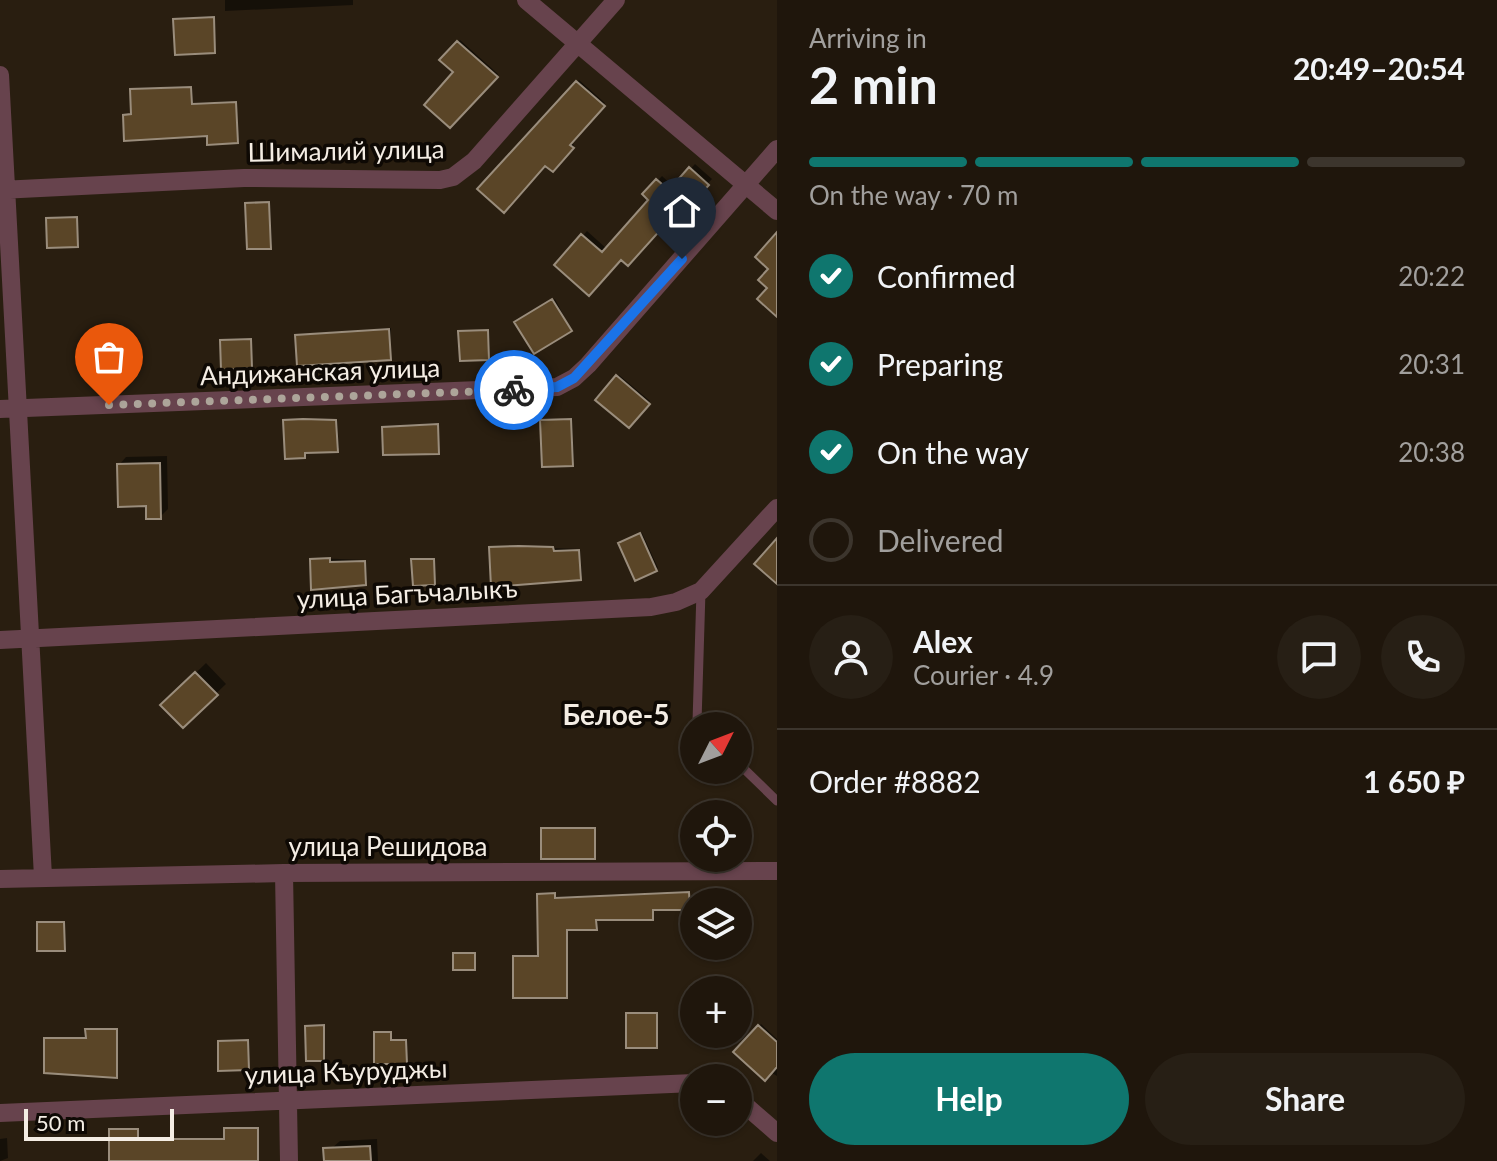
<!DOCTYPE html>
<meta charset="utf-8">
<style>
:root{--surface:#1f160c;--page:#271f15;--text:#f1f3f6;--muted:#a19f9d;--line:#3c352d;--accent:#0f766e}
body{margin:0;font-family:Lato,sans-serif;background:var(--page);color:var(--text);height:100vh;display:flex;flex-direction:column;font-size:30px;white-space:nowrap}
*{box-sizing:border-box;margin:0}
p{font-size:26px;color:var(--muted)}
.icon{flex:none;width:44px;height:44px;fill:none;stroke:currentColor;stroke-width:2;stroke-linecap:round;stroke-linejoin:round}
.map{position:relative;flex:1;overflow:hidden}
.sheet{display:flex;flex-direction:column;background:var(--surface);width:720px}
.sheet>*{flex:none}
.needle{width:52px;rotate:48deg}
.buttons{position:absolute;left:680px;top:712px;display:grid;gap:16px}
.buttons a{display:grid;place-items:center;width:72px;height:72px;border-radius:50%;background:var(--surface);box-shadow:0 2px 6px #0004,0 0 0 2px var(--line);font-size:40px}
.scale{position:absolute;left:24px;bottom:20px;width:150px;box-sizing:border-box;padding-left:8px;border:4px solid #f4ede4;border-top:0;font-size:22px;line-height:28px;white-space:nowrap;color:#f4ede4;-webkit-text-stroke:6px #0e0904;paint-order:stroke}
.pin{position:absolute;display:grid;place-items:center;width:68px;height:68px;color:#fff;margin:-82px -34px;border-radius:50% 50% 50% 0;rotate:-45deg;box-shadow:0 0 8px #0007}
.pin .icon{rotate:45deg}
.courier{position:absolute;display:grid;place-items:center;width:80px;height:80px;margin:-40px;border:6px solid #1a73e8;border-radius:50%;background:#fff;color:#222;box-shadow:0 2px 10px #0007}
.headline em{font-style:normal;font-weight:700}
.headline div{display:flex;flex-direction:column-reverse}
.headline{display:flex;align-items:center;justify-content:space-between;height:136px;padding:0 32px}
h1{font-size:52px;font-weight:700;line-height:60px}
.bar{display:grid;grid-template-columns:repeat(4,1fr);gap:12px 8px;align-content:center;height:96px;padding:0 32px}
.bar i{height:10px;border-radius:6px;background:var(--line)}
.bar .selected{background:var(--accent)}
.bar p{grid-column:span 4}
.line{display:flex;align-items:center;gap:20px;padding:0 32px;border-top:2px solid var(--line)}
.line div{flex:1}
.round{display:grid;place-items:center;flex:none;width:84px;height:84px;border-radius:42px;background:var(--page)}
ol{padding:0 32px;list-style:none}
li{display:flex;align-items:center;gap:24px;height:88px}
li p{margin-inline-start:auto}
li .icon{padding:8px;border-radius:50%;background:var(--accent);color:#fff;stroke-width:4}
li:last-child{color:var(--muted)}
li i{width:44px;height:44px;border:4px solid var(--line);border-radius:50%}
.primary-button{display:flex;gap:16px;margin-top:auto;padding:16px 32px}
.primary-button a{flex:1;height:92px;border-radius:48px;background:var(--accent);color:#fff;font-size:32px;font-weight:700;line-height:92px;text-align:center}
.primary-button a+a{background:var(--page);color:var(--text)}
main{display:flex;flex:1;min-height:0}
.map>svg:first-child{display:block}
.shadow{fill:#0007}
.building{fill:#5a4527;stroke:#9a8d7c;stroke-width:2}
.lines{fill:none;stroke-linecap:round;stroke-linejoin:round}
.service{stroke:#67434d;stroke-width:9}
.minor{stroke:#67434d;stroke-width:18}
.done{stroke:#ada59a;stroke-width:8;stroke-dasharray:0 14.4}
.route{stroke:#1a73e8;stroke-width:10}
.labels{text-anchor:middle;dominant-baseline:central;stroke-width:7;stroke-linejoin:round;paint-order:stroke}
.street-label{font-size:26px;fill:#f4ede4;stroke:#0e0904}
.neighbourhood-label{font-size:28px;font-weight:bold;fill:#f4ede4;stroke:#0e0904}
</style>
<main>
<div class="map">
<svg width="777" height="1161" viewBox="0 0 777 1161">
<rect width="100%" height="100%" fill="#291e10"/>
<path class="shadow" d="M225 0H353V5L225 11Z
M215 16 214 52 175 20 177 18Z
M460 40 498 74 450 126 456 72 442 60Z
M579 80 605 103 570 142 574 145 554 168 545 163 480 189Z
M192 86 193 103 237 101V141L125 115 133 113 134 88Z
M695 164 712 179 694 198 690 195 621 257 557 265 587 231 607 249 651 199 645 194 662 176 674 187Z
M270 201 272 245 270 247 247 204Z
M78 216 77 245 48 219 50 217Z
M555 299 571 330 518 321Z
M391 328 390 358 297 336 299 334Z
M489 329 490 356 488 358 460 332Z
M252 338 251 366 222 341 224 339Z
M619 375 650 401 629 426 598 399Z
M572 418 574 462 572 464 542 421Z
M287 419H337L339 448 306 451 304 456Z
M439 423 438 452 384 427 386 426Z
M167 456 168 509 160 517 119 465 126 457Z
M642 533 658 568 656 569 623 542Z
M493 546 580 549 582 576 491 548Z
M313 558 366 560 367 581 312 560Z
M415 558H435L434 583 413 560Z
M206 663 226 684 183 725 163 705Z
M544 827H596V855L543 829Z
M690 891 689 908H654L653 918H598L596 928H568L567 996 515 957 540 955 541 893 556 892V897Z
M41 921H65L64 949 39 923Z
M457 952H476V966L455 954Z
M630 1012H658L657 1046 628 1014Z
M325 1024V1057L324 1059 307 1026Z
M761 1024 777 1039V1076L736 1052Z
M89 1028H118L117 1076 46 1039 88 1037Z
M378 1031H392V1039H407L406 1062Z
M249 1039 248 1068 220 1041 222 1040Z
M228 1127H259L257 1159 111 1161 113 1128H139V1138H226Z
M7 1138 8 1158 0 1161V1139Z
M377 1139 378 1161H333L332 1148 340 1141Z
M761 1153 770 1161H753Z"/>
<path class="building" d="M214 17 215 53 175 55 173 19Z
M457 41 498 77 450 128 424 105 453 72 439 60Z
M576 81 605 106 570 145 574 148 553 172 545 166 504 213 477 189Z
M191 87 192 104 236 102 238 143 207 145V136L124 141 123 115 131 114 130 89Z
M689 167 709 185 694 201 690 197 628 266 621 260 589 296 554 265 581 234 602 252 648 200 642 194 656 179 669 190Z
M269 202 271 249H247L245 203Z
M77 217 78 247 47 248 46 218Z
M777 232V317L757 299 767 288 758 280 768 269 755 257Z
M552 299 572 331 534 354 514 322Z
M389 329 391 360 297 366 295 335Z
M488 330 489 360 460 361 458 331Z
M251 339 252 368 221 370 220 340Z
M616 375 650 404 629 428 595 400Z
M303 419 336 420 338 452 305 453V458L285 459 283 420Z
M571 419 573 466 542 467 540 420Z
M438 424 439 454 383 455 382 427Z
M160 463 161 519H146V506L118 507 117 464Z
M640 533 657 571 635 581 618 543Z
M777 538V584L754 564Z
M519 546 553 547 554 551 579 550 581 580 491 587 489 547Z
M330 558V562L365 561 366 585 311 590 310 559Z
M411 559H434L435 585 413 586Z
M195 672 218 695 183 728 160 705Z
M541 828H595V859H541Z
M689 892 690 910H653V920H596L597 930H567V998H513V956H538L537 894 555 893V898Z
M37 922H64L65 951H37Z
M453 953H475V970H453Z
M626 1013H657V1048H626Z
M324 1025V1061H306L305 1026Z
M758 1025 777 1042V1067L765 1081 733 1052Z
M85 1029H117V1078L44 1073V1038H86Z
M374 1032H391V1040H406L407 1064H374Z
M248 1040 249 1070 218 1071V1041Z
M224 1128H258V1161H109V1129H138V1139H224Z
M370 1146 371 1161H324L323 1148Z"/>
<g class="lines">
<path class="service" d="M700 726 697 722 701 591
M738 763 777 801"/>
<path class="minor" d="M526 0 777 211
M0 75 43 877
M0 190 244 178 440 180 453 177 474 161 616 0
M0 409 557 387 574 378 588 365 777 149
M0 640 651 607 676 602 701 591 777 508
M284 873 289 1161
M0 879 284 873 777 871
M738 1099 777 1133
M0 1113 694 1083"/>
</g>
<g class="lines">
<path class="done" d="M109 405 514 390"/>
<path class="route" d="M514 390 557 387 574 378 682 259"/>
</g>
<g class="labels">
<g class="street-label">
<text transform="translate(346 150) rotate(-1)">Шималий улица</text>
<text transform="translate(320 371) rotate(-2)">Андижанская улица</text>
<text transform="translate(407 593) rotate(-3)">улица Багъчалыкъ</text>
<text x="388" y="846">улица Решидова</text>
<text transform="translate(346 1071) rotate(-2)">улица Къуруджы</text>
</g>
<g class="neighbourhood-label">
<text x="616" y="714">Белое-5</text>
</g>
</g>
</svg>
<div class="buttons">
<a><svg class="needle" viewBox="-14 -14 28 28"><path d="M0-13l5 13h-10z" fill="#e53935"/><path d="M0 13l5-13h-10z" fill="#a19f9d"/></svg></a>
<a><svg class="icon" aria-label="locate" viewBox="0 0 24 24"><circle cx="12" cy="12" r="6"/><path d="M12 2v4M12 18v4M2 12h4M18 12h4"/></svg></a>
<a><svg class="icon" aria-label="layers" viewBox="0 0 24 24"><path d="M12 4l9 5-9 5-9-5zM3 14l9 5 9-5"/></svg></a>
<a>+</a>
<a>−</a>
</div>
<div class="scale">50 m</div>
<div class="pin" style="left:109px;top:405px;background:#ea580c"><svg class="icon" aria-label="bag" viewBox="0 0 24 24"><path d="M5 8h14l-1 12H6zM9 8a3 3 0 0 1 6 0"/></svg></div>
<div class="pin" style="left:682px;top:259px;background:#1f2937"><svg class="icon" aria-label="home" viewBox="0 0 24 24"><path d="M3 11l9-7 9 7M6 9v11h12V9"/></svg></div>
<div class="courier" style="left:514px;top:390px"><svg class="icon" aria-label="bike" viewBox="0 0 24 24"><circle cx="6" cy="16" r="4"/><circle cx="18" cy="16" r="4"/><path d="M6 16l4-8h5l3 8M10 8l3 8H6M13 5h3"/></svg></div>
</div>
<section class="sheet">
<div class="headline"><div><h1>2 min</h1><p>Arriving in</p></div><em>20:49–20:54</em></div>
<div class="bar"><i class="selected"></i><i class="selected"></i><i class="selected"></i><i></i><p>On the way · 70 m</p></div>
<ol>
<li><svg class="icon" aria-label="check" viewBox="0 0 24 24"><path d="M5 12l5 5 9-10"/></svg>Confirmed<p>20:22</p></li>
<li><svg class="icon" aria-label="check" viewBox="0 0 24 24"><path d="M5 12l5 5 9-10"/></svg>Preparing<p>20:31</p></li>
<li><svg class="icon" aria-label="check" viewBox="0 0 24 24"><path d="M5 12l5 5 9-10"/></svg>On the way<p>20:38</p></li>
<li><i></i>Delivered</li>
</ol>
<div class="line" style="height:144px"><a class="round"><svg class="icon" aria-label="person" viewBox="0 0 24 24"><circle cx="12" cy="8" r="4"/><path d="M4 21q1-7 8-7t8 7"/></svg></a><div><b>Alex</b><p>Courier · 4.9</p></div><a class="round"><svg class="icon" aria-label="chat" viewBox="0 0 24 24"><path d="M4 5h16v11H9l-5 4z"/></svg></a><a class="round"><svg class="icon" aria-label="phone" viewBox="0 0 24 24"><path d="M5 4h4l2 5-3 2q2 4 5 5l2-3 5 2v4C11 20 4 13 5 4z"/></svg></a></div>
<div class="line" style="height:104px"><div>Order #8882</div><b>1 650 ₽</b></div>
<div class="primary-button"><a>Help</a><a>Share</a></div>
</section>
</main>
